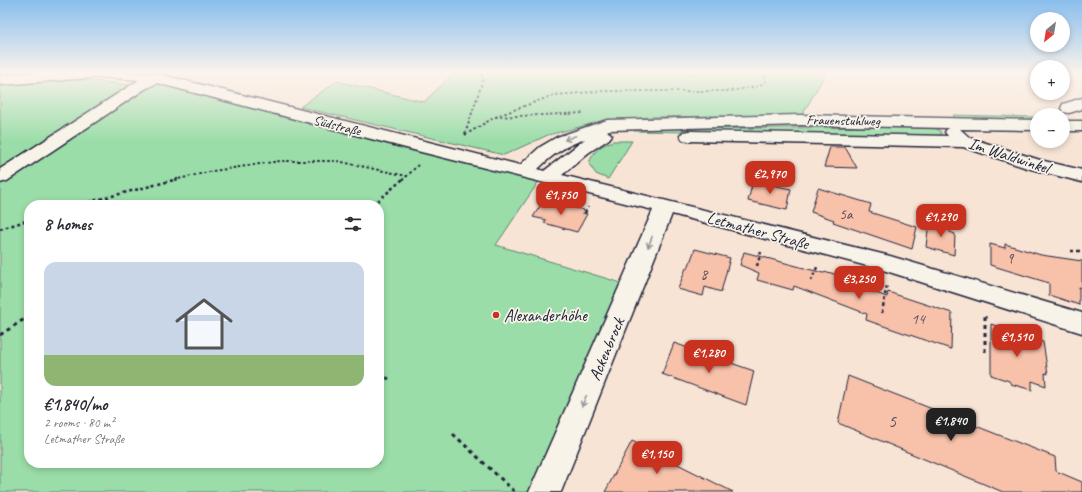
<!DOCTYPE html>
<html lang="en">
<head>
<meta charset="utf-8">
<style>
  body { margin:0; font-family:Caveat,sans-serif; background:#f2f2f3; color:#2b2b33; height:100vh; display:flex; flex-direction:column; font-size:15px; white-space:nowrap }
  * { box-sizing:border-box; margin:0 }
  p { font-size:13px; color:#7c7c81 }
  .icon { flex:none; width:22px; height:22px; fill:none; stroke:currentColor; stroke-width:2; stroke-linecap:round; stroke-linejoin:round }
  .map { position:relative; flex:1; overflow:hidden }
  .panel { position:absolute; left:24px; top:200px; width:360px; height:268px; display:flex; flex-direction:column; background:#fff; border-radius:16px; box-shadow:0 2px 6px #0003 }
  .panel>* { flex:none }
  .needle { width:26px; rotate:210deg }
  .fabs { position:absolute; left:1030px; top:12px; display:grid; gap:8px }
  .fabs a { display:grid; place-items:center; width:40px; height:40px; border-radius:50%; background:#fff; box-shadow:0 2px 6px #0003; font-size:20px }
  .price { position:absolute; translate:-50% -34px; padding:0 9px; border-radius:8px; background:#c8321e; color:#fff; font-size:13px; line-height:26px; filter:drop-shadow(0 1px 2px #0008) }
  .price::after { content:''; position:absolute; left:50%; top:24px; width:12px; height:9px; margin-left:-6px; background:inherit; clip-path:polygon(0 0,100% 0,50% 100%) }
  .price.on { background:#222; color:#fff }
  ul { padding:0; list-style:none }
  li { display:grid; align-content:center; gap:8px; height:212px; padding:0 20px }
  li+li { border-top:1px solid #e1e1e2 }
  li span { display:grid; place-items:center; height:124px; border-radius:12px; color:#555 }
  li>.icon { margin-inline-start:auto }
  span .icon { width:72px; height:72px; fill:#fffc; stroke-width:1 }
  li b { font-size:17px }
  h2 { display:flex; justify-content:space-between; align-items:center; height:48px; padding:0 20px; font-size:17px }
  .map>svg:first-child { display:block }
  .green { fill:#9adda8; stroke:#5e8072; fill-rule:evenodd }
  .building { fill:#f7c1aa; stroke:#22223b }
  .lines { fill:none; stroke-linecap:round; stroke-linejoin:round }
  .minor-casing { stroke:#22223b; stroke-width:3 }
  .path-far2 { stroke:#22223b; stroke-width:2; stroke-dasharray:2.5 2.5; stroke-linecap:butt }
  .path-far1 { stroke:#22223b; stroke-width:2.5; stroke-dasharray:3 3; stroke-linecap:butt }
  .path { stroke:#22223b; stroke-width:3; stroke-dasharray:4 4; stroke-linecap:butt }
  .minor { fill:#f7f3e8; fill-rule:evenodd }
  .oneway { stroke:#97959a }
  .poi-dot { fill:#c8321e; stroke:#f7f3e8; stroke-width:1.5 }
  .labels { text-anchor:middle; stroke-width:3.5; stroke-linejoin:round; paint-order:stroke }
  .far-street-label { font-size:14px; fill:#22223b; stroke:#f7f3e8 }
  .number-label { font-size:15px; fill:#574a57 }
  .street-label { font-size:17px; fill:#22223b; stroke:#f7f3e8 }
  .poi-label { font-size:17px; fill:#22223b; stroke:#f7f3e8; text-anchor:start }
  .near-number-label { font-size:18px; fill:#574a57 }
</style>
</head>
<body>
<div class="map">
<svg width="1082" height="492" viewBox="0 0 1082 492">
  <rect width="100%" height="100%" fill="#f7e4d5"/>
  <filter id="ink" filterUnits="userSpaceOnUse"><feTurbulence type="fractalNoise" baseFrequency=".025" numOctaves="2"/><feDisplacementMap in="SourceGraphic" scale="8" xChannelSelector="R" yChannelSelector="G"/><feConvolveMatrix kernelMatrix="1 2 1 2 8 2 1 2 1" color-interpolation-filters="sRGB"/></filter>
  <g filter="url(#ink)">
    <g class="green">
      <polygon points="454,73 826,73 802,115 650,117 599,122 548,135 504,155 300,107 337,81 424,102"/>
      <path d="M85 80 139 86 154 80 541 178 496 245 628 285 536 492H0V86L29 81ZM29 205H379V463H29Z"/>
      <polygon points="953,115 1037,117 1037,120 955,118"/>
      <polygon points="927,127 937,129 941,132 941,134 937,137 634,131 639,129"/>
      <path d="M613 141H632L608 179 596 174 589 164C592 151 602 145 613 141Z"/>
    </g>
    <g class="building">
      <polygon points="830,147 845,147 857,168 824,167"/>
      <polygon points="753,181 791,189 787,210 748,201"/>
      <polygon points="818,188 871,204 869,212 917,227 912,249 833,222 834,220 811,212"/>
      <polygon points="544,200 584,210 582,213 587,214 577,232 544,223 546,220 533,217"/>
      <polygon points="929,221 950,227 950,232 955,234 954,255 926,247"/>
      <polygon points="990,244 1005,248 1005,244 1041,255 1082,261 1082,288 1079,287 1079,305 1049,295 1049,283 990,265"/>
      <polygon points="695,249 730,258 721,292 705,287 703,296 678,289 686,268 688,268"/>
      <polygon points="744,252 823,273 828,272 837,275 840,280 887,297 888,292 952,313 951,349 866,320 867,314 794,286 793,290 757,280 759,273 740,265"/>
      <polygon points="991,324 1043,342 1048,374 1045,373 1046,386 1032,381 1032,390 1011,384 1009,381 991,375"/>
      <polygon points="674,343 754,371 746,405 662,374"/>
      <polygon points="848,376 1055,457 1056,471 1082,482 1082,492 1003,492 838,423"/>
      <polygon points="632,441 733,492 605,492"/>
    </g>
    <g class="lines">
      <g class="minor-casing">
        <g id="minor">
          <path d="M26 73H155L520 165 540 147 557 137 607 120 800 115 1037 120V130L960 129 970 138 1040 160 1082 170V182L1027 168 963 147 689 141 683 140 680 136 683 132 689 131 948 136 945 132 948 128 800 125 609 130 607 131 612 135 609 139 588 153 562 175 890 256 1082 313V333L886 271 672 214 561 492H529L653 210 421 152 157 83 145 89 7 181 0 183V169L139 80 100 77 0 85V75ZM585 139 544 171 538 169C553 154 565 146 585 139Z"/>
          <polygon points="1082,98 1082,109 1069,113 1063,112 1061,108 1063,104"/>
          <rect x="1063" y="121" width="19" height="10"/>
        </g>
      </g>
      <g class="path-far2">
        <polyline points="495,117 585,113"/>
        <polyline points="465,134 483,80 481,73"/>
        <polyline points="465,135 495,117 554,95 604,91 730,91 759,86 766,81 764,73"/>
        <polyline points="174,180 213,171 280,161 337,161 407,176 418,165"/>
        <polyline points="402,180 407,176"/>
      </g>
      <g class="path-far1">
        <polyline points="77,205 178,179"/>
        <polyline points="181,205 183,205"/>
        <polyline points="373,205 403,179"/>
        <polyline points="585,213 588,207"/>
        <polyline points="0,229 29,220"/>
        <polyline points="1071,251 1082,251"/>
        <polyline points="757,266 761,252"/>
        <polyline points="811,281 818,265"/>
        <polyline points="882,313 887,284"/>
        <polyline points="27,317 29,316"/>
      </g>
      <g class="path">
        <polyline points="985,316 985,352"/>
        <polyline points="0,335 29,316"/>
        <polyline points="379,374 389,379"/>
        <polyline points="453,434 515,492"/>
      </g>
      <use href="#minor" class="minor"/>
    </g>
    <defs><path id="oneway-shaft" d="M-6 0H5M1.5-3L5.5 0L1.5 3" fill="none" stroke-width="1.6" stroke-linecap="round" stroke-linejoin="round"/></defs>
    <g class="oneway">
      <use href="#oneway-shaft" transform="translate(570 138) rotate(159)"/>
      <use href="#oneway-shaft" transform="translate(650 242) rotate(112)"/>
      <use href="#oneway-shaft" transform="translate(584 401) rotate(113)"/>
    </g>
  </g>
  <linearGradient id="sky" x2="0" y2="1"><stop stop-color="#89beee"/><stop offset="0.51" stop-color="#fbf3ec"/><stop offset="1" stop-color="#fbf3ec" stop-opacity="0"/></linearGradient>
  <rect width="1082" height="142" fill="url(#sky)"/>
  <circle class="poi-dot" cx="496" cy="315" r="4"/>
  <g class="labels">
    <g class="far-street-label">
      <text transform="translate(843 120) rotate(1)" y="5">Frauenstuhlweg</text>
      <text transform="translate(337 125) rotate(14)" y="5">Südstraße</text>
    </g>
    <g class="number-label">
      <text x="846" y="219">5a</text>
      <text x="1010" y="263">9</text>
      <text x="704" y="279">8</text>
      <text x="918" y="324">14</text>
    </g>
    <g class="street-label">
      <text transform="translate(1009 155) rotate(18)" y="6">Im Waldwinkel</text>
      <text transform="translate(758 230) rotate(15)" y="6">Letmather Straße</text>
      <text transform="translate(606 349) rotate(-67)" y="6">Ackenbrock</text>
    </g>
    <g class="poi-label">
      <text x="504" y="321">Alexanderhöhe</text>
    </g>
    <g class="near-number-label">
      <text x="892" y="427">5</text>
    </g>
  </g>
</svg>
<div class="fabs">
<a><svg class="needle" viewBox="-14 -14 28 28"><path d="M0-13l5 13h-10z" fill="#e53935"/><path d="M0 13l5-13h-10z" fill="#7c7c81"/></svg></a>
<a>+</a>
<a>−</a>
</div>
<b class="price" style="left:770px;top:195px">€2,970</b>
<b class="price" style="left:561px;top:216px">€1,750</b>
<b class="price" style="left:941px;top:238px">€1,290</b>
<b class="price" style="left:859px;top:300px">€3,250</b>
<b class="price" style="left:1017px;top:358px">€1,510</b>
<b class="price" style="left:709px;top:374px">€1,280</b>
<b class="price on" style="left:951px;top:442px">€1,840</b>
<b class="price" style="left:657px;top:475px">€1,150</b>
<section class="panel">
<h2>8 homes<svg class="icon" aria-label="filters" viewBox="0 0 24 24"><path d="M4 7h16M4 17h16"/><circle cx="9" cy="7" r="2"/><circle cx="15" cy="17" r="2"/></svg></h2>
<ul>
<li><span style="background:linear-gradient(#c9d6e8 75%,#8fb573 0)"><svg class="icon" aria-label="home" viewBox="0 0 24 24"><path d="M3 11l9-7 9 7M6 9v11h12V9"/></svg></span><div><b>€1,840/mo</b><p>2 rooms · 80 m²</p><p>Letmather Straße</p></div></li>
</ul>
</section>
</div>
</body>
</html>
